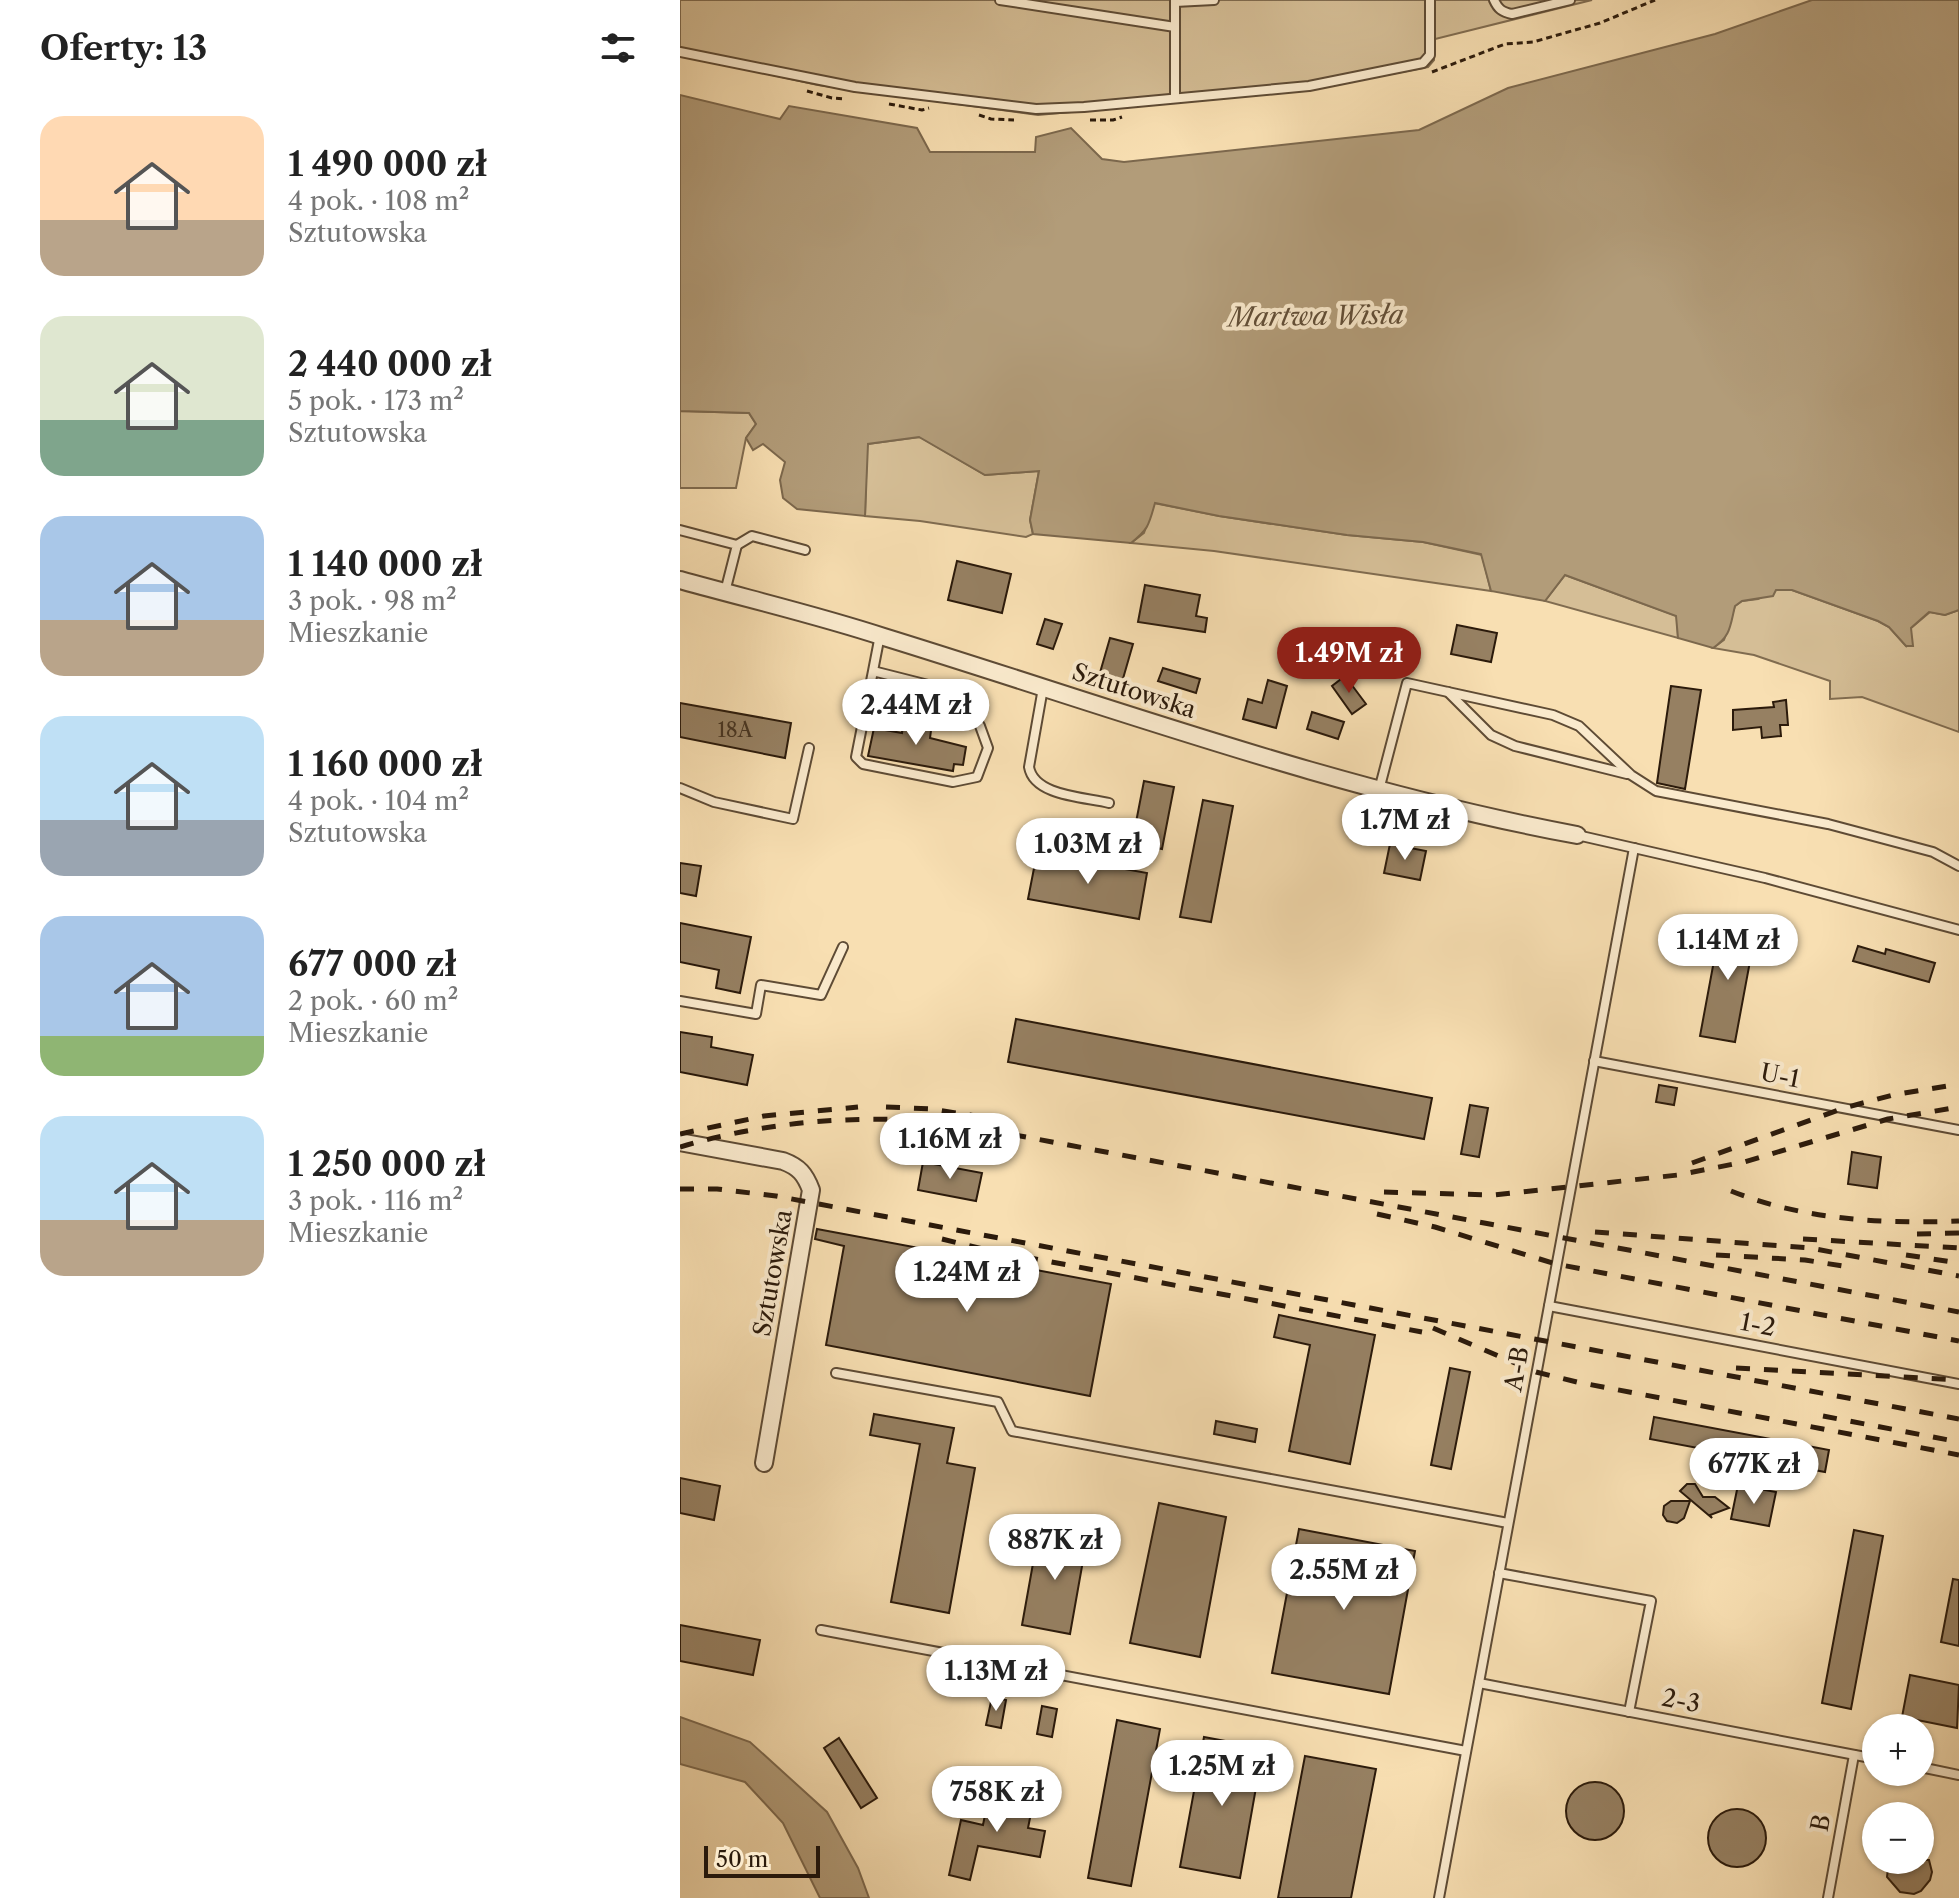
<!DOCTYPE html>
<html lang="pl">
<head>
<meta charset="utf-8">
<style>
  body { margin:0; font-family:"Libre Caslon Text",serif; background:#f6f6f6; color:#222; height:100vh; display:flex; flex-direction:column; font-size:30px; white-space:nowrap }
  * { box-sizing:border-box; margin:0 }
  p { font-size:26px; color:#767676 }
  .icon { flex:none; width:44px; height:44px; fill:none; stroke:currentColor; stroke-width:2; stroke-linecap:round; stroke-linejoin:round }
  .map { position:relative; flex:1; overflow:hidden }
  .drawer { display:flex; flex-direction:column; background:#fff; width:680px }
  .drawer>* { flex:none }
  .tools { position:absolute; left:1182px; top:1714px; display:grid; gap:16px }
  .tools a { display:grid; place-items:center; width:72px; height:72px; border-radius:50%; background:#fff; box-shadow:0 2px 6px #0004; font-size:40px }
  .scale { position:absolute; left:24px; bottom:20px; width:116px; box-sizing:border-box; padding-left:8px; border:4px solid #2b1a0b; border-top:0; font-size:22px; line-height:28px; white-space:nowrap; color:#2b1a0b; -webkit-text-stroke:6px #faeacd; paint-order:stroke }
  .price { position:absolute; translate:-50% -68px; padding:0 18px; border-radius:28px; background:#fff; color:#222; font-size:26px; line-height:52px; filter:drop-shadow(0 2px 4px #0008) }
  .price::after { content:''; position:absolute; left:50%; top:48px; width:24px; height:18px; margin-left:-12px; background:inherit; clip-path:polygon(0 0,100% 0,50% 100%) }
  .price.on { background:#8f2418; color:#fff }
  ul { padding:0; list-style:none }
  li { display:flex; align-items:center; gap:24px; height:200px; padding:0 40px }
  li span { display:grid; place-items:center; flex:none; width:224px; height:160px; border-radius:24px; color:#555 }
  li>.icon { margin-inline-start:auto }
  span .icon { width:96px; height:96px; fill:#fffc; stroke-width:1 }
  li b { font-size:34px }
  h2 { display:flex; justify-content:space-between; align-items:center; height:96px; padding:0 40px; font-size:34px }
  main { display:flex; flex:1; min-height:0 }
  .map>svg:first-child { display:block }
  .green { fill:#d5be96; stroke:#806c50; stroke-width:2 }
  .water { fill:#b29c79; stroke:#7c684d; stroke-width:2 }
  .building { fill:#968062; stroke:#2b1a0b; stroke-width:2 }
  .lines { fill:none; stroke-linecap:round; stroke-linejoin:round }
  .service-casing { stroke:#5e4b35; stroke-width:12 }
  .minor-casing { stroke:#5e4b35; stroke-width:20 }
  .path { stroke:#2b1a0b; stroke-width:3; stroke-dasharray:6 4; stroke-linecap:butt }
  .service { stroke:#faeacd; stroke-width:8 }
  .minor { stroke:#faeacd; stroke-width:16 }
  .rail { stroke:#2b1a0b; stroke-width:5; stroke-dasharray:14 14; stroke-linecap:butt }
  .labels { text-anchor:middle; stroke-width:8; stroke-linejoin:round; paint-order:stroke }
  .number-label { font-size:20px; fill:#463421 }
  .street-label { font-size:24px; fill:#2b1a0b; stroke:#faeacd }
  .water-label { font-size:26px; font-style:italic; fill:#614e37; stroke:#faeacd }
</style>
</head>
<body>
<main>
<section class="drawer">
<h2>Oferty: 13<svg class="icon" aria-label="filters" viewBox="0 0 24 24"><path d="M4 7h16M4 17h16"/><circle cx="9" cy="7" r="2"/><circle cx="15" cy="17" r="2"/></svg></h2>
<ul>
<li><span style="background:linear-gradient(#ffd9b3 65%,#b9a48a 0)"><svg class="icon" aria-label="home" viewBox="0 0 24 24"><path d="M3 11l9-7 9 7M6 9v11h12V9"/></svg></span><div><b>1 490 000 zł</b><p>4 pok. · 108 m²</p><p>Sztutowska</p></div></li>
<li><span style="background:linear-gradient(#dfe7d0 65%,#7fa58c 0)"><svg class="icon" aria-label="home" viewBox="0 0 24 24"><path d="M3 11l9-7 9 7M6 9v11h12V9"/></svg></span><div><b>2 440 000 zł</b><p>5 pok. · 173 m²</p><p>Sztutowska</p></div></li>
<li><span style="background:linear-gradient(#a9c7e8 65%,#b9a48a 0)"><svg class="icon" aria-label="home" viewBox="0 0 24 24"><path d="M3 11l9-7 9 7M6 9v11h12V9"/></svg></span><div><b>1 140 000 zł</b><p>3 pok. · 98 m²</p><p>Mieszkanie</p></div></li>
<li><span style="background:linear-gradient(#bfe0f5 65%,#9aa5b1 0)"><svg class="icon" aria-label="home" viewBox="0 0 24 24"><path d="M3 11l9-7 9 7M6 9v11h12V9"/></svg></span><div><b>1 160 000 zł</b><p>4 pok. · 104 m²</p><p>Sztutowska</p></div></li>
<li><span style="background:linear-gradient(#a9c7e8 75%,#8fb573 0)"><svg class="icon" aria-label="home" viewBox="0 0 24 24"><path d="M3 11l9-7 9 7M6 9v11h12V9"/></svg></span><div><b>677 000 zł</b><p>2 pok. · 60 m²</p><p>Mieszkanie</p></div></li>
<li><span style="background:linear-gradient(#bfe0f5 65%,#b9a48a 0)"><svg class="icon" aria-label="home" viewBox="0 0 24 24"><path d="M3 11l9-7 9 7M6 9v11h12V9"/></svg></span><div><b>1 250 000 zł</b><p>3 pok. · 116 m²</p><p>Mieszkanie</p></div></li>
</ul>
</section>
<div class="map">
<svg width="1279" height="1898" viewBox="0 0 1279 1898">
  <rect width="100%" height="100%" fill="#f8dfb2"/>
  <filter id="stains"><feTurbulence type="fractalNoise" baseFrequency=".0025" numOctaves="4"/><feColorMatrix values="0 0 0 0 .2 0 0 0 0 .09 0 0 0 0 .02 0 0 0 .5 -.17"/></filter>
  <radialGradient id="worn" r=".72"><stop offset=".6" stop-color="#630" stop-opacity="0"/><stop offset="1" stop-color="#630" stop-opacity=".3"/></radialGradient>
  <g class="green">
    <polygon points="0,0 912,0 755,39 754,60 748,67 621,91 358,115 138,85 0,55"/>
    <polygon points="0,411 69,413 76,424 66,438 56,488 0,488"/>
    <polygon points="240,437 305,475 359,471 350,520 353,534 346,537 240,521 185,516 187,444"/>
    <polygon points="474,503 539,516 667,535 743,542 802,555 811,591 534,551 451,543 464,533"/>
    <polygon points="885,575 997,616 998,638 865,601"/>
    <polygon points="1096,590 1112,590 1198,621 1209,627 1226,646 1231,628 1250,612 1265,615 1279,610 1279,732 1182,697 1150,699 1150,681 1074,655 1033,648 1044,640 1055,606 1062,601 1078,599"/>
  </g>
  <g class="water">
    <path d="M1132 0H1279V610L1265 615 1249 612 1231 628 1233 646H1226L1209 627 1198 621 1112 590H1096L1093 596 1062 601 1055 606C1050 626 1051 636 1033 648L998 638 996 616 885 575 865 601 811 591 801 554 743 542 667 535 539 516 475 503C469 524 469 529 451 543L353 534 350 520 359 471 305 475 239 437 188 444 185 516 117 509 103 498 100 480 105 462 83 444 73 450 66 438 76 424 69 413 0 411V95L100 119 109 106 237 128 250 152H355L356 137 391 128 422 159 444 162 739 130 828 88 1035 34Z"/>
    <polygon points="0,1717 70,1742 147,1812 178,1868 189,1898 140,1898 103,1823 65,1782 0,1764"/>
  </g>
  <g class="building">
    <polygon points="277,561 331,574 322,613 268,600"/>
    <polygon points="465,585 520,595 516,616 527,618 525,632 458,622"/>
    <polygon points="365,619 382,624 373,649 357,644"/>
    <polygon points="777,625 817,633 811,662 771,654"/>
    <polygon points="430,638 453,644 440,689 417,683"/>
    <polygon points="483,668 520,679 516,693 478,681"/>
    <polygon points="665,676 686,704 672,714 652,686"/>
    <polygon points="588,680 607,686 596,728 563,719 568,699 582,703"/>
    <polygon points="991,686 1021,690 1005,789 977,783"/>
    <polygon points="1106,700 1108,725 1100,725 1101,736 1082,738 1081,727 1053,730 1053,710 1094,707 1093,702"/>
    <polygon points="0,703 111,723 105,758 0,737"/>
    <polygon points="632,712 664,722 658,739 627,729"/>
    <polygon points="224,718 252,723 250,738 286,747 283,765 274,764 273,771 188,756 194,728 222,733"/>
    <polygon points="464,781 494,787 482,849 452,843"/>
    <polygon points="523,800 553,806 531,922 500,917"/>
    <polygon points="710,844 746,851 740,880 704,873"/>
    <polygon points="357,853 467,873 459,919 348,899"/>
    <polygon points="0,863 21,866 16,896 0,893"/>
    <polygon points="0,923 71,937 60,993 36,988 39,970 0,962"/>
    <polygon points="1041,923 1076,929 1055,1042 1020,1036"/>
    <polygon points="1178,946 1205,954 1206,949 1255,963 1249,982 1173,961"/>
    <polygon points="336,1019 752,1098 744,1139 328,1062"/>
    <polygon points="0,1032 32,1037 31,1047 73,1055 67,1085 0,1072"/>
    <polygon points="979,1085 997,1088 994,1105 976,1102"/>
    <polygon points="790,1105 808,1108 799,1157 781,1154"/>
    <polygon points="1172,1152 1201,1157 1197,1188 1168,1184"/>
    <polygon points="243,1162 302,1173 296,1201 238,1190"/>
    <polygon points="137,1229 431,1284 410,1396 146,1345 164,1246 135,1239"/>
    <polygon points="599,1315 695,1335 670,1464 609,1451 630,1345 594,1337"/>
    <polygon points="770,1368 790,1372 771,1469 751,1465"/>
    <polygon points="194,1414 274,1428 267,1463 295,1468 269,1613 211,1602 240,1444 190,1435"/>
    <polygon points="974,1417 1149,1450 1145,1472 970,1439"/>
    <polygon points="536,1421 577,1429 575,1442 534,1434"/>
    <polygon points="0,1478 40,1486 34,1520 0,1513"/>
    <polygon points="1007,1484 1015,1484 1023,1497 1035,1497 1049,1508 1030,1515 1032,1518 1000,1491"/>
    <polygon points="1058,1485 1096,1492 1089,1526 1051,1519"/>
    <polygon points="991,1501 1010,1501 1004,1518 997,1523 987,1521 983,1515 984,1506"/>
    <polygon points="479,1503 546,1517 520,1657 450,1643"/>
    <polygon points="619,1529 735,1551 709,1694 592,1673"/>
    <polygon points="359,1530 407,1538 390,1634 342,1625"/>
    <polygon points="1174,1530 1203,1536 1171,1709 1142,1703"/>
    <polygon points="1273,1579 1279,1580 1279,1646 1261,1642"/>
    <polygon points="0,1625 80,1640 73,1675 0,1661"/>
    <polygon points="1230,1675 1279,1685 1277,1728 1222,1717"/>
    <polygon points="312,1697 326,1700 321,1728 306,1725"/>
    <polygon points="362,1706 377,1709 372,1737 357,1734"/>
    <polygon points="437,1720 480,1729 451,1886 408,1878"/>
    <polygon points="524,1737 583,1748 560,1878 500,1867"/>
    <polygon points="159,1738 197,1798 181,1808 144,1748"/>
    <polygon points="625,1756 696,1769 671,1898 598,1898"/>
    <circle cx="915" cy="1811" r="29"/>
    <polygon points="309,1795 353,1803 348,1828 365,1831 360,1857 298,1846 290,1880 269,1875 281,1820 303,1825"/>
    <circle cx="1057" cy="1838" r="29"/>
    <polygon points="1209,1860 1249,1860 1252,1872 1250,1880 1241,1891 1234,1894 1220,1892 1207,1877"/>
  </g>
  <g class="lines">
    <g class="service-casing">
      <g id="service">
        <polyline points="320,0 495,27"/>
        <path d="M814 0C818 9 822 12 832 14L890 0"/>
        <polyline points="495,2 534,0"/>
        <polyline points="0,52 175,87 356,109 404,107 629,86 743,63 750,55 750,0"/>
        <polyline points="495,98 495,0"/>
        <polyline points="0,530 57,545 45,592"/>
        <polyline points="57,545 72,536 125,550"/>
        <polyline points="193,671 260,688 286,702 300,726 308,748 297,777 273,782 183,764 176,757 193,671 200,635"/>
        <path d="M363 688 349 767C354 796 404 797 429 803"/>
        <polyline points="768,692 811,735 835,746 947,774"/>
        <polyline points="0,788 34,802 113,819 129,748"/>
        <polyline points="699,790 727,683 873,715 899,726 951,775 976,791 1148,824 1253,852 1279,866"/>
        <polyline points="897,835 1085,878 1279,930"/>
        <polyline points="0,1001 76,1014 81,985 141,995 163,947"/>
        <polyline points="914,1061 1279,1130"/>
        <polyline points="869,1306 1279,1384"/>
        <polyline points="156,1373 318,1402 332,1431 828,1523"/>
        <polyline points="819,1573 971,1601 949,1712"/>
        <polyline points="141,1630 786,1751"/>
        <polyline points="799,1683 1196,1759"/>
        <polyline points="1240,1767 1279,1775"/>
        <polyline points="759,1898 954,848"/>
        <polyline points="1148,1898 1174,1755"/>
      </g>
    </g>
    <g class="minor-casing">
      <g id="minor">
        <path d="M0 580C68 599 137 615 204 637 434 708 660 791 897 835"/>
        <path d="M0 1142 103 1161C119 1167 125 1174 131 1190L84 1463"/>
      </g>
    </g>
    <g class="path">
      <polyline points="752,72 825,44 853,42 920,23 975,0"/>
      <polyline points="127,91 152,98 166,99"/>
      <polyline points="209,104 242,110 249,108"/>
      <polyline points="299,115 311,119 334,120"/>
      <polyline points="410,120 433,120 442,117"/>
    </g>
    <use href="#service" class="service"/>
    <use href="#minor" class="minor"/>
    <g class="rail">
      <polyline points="206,1107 251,1109 321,1120"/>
      <polyline points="0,1134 84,1116 178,1107"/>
      <path d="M0 1147C87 1121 180 1114 271 1123L1279 1312"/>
      <polyline points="1012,1163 1164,1108 1213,1095 1279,1084"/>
      <polyline points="0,1189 37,1189 96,1196 1279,1419"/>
      <path d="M1051 1191C1124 1220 1201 1224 1279 1221"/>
      <polyline points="704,1192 813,1195 998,1175 1064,1162 1208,1119 1279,1107"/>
      <polyline points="697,1214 755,1227 876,1264 1279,1341"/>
      <polyline points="915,1232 1130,1248 1279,1276"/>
      <polyline points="1237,1234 1279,1233"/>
      <polyline points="262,1239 303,1249 742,1332"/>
      <polyline points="1123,1239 1279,1248"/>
      <polyline points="1036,1255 1125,1260 1175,1268"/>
      <polyline points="1226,1255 1279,1263"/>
      <polyline points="753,1328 856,1372 897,1382 1279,1455"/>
      <polyline points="1056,1368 1279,1380"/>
      <polyline points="1143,1416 1279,1442"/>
    </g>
  </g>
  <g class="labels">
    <g class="number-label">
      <text x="55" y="737">18A</text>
    </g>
    <g class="street-label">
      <text transform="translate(454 691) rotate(18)" y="8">Sztutowska</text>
      <text transform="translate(1100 1076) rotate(11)" y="8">U-1</text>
      <text transform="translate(93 1273) rotate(-80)" y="8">Sztutowska</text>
      <text transform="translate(1078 1325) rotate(11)" y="8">1-2</text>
      <text transform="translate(837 1369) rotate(-80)" y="8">A-B</text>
      <text transform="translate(1001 1701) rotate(11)" y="8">2-3</text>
      <text transform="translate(1141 1823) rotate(-79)" y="8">B</text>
    </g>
    <g class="water-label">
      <text transform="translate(636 316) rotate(-1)" y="9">Martwa Wisła</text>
    </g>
  </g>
  <rect width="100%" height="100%" filter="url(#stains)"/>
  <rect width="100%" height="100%" fill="url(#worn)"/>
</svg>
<div class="tools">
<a>+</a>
<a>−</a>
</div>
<div class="scale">50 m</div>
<b class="price on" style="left:669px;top:695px">1.49M zł</b>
<b class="price" style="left:236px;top:747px">2.44M zł</b>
<b class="price" style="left:725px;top:862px">1.7M zł</b>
<b class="price" style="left:408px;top:886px">1.03M zł</b>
<b class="price" style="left:1048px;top:982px">1.14M zł</b>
<b class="price" style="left:270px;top:1181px">1.16M zł</b>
<b class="price" style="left:287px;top:1314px">1.24M zł</b>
<b class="price" style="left:1074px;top:1506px">677K zł</b>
<b class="price" style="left:375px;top:1582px">887K zł</b>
<b class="price" style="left:664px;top:1612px">2.55M zł</b>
<b class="price" style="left:316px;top:1713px">1.13M zł</b>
<b class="price" style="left:542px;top:1808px">1.25M zł</b>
<b class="price" style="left:317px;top:1834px">758K zł</b>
</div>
</main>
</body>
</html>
